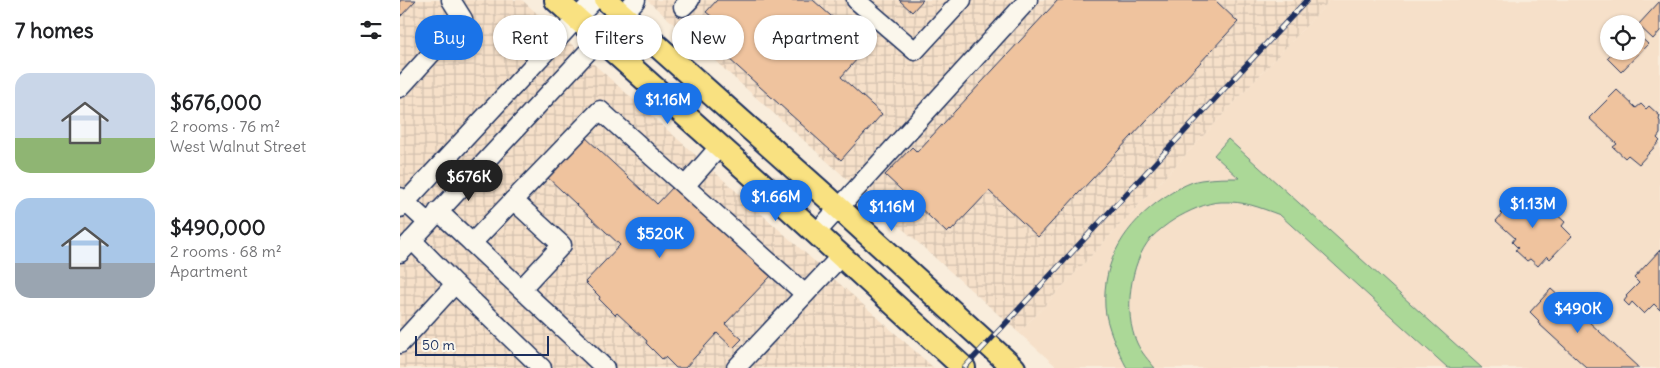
<!DOCTYPE html>
<html lang="en">
<head>
<meta charset="utf-8">
<style>
  body { margin:0; font-family:Delius,sans-serif; background:#f2f2f2; color:#202124; height:100vh; display:flex; flex-direction:column; font-size:19px; white-space:nowrap }
  * { box-sizing:border-box; margin:0 }
  p { font-size:16px; color:#757577 }
  .icon { flex:none; width:28px; height:28px; fill:none; stroke:currentColor; stroke-width:2; stroke-linecap:round; stroke-linejoin:round }
  .map { position:relative; flex:1; overflow:hidden }
  .panel { display:flex; flex-direction:column; background:#fff; width:400px }
  .panel>* { flex:none }
  .guide { position:absolute; left:15px; top:15px; width:475px; height:45px; display:flex; gap:10px }
  .buttons { position:absolute; left:1200px; top:15px; display:grid; gap:10px }
  .buttons a { display:grid; place-items:center; width:45px; height:45px; border-radius:50%; background:#fff; box-shadow:0 1px 4px #0004; font-size:25px }
  .scale { position:absolute; left:15px; bottom:12px; width:134px; box-sizing:border-box; padding-left:5px; border:2px solid #1b2f5e; border-top:0; font-size:14px; line-height:18px; white-space:nowrap; color:#1b2f5e; -webkit-text-stroke:4px #fbf7ec; paint-order:stroke }
  .price { position:absolute; translate:-50% -42px; padding:0 11px; border-radius:18px; background:#1a73e8; color:#fff; font-size:16px; line-height:32px; filter:drop-shadow(0 1px 2px #0008) }
  .price::after { content:''; position:absolute; left:50%; top:30px; width:15px; height:11px; margin-left:-8px; background:inherit; clip-path:polygon(0 0,100% 0,50% 100%) }
  .price.active { background:#222; color:#fff }
  ul { padding:0; list-style:none }
  li { display:flex; align-items:center; gap:15px; height:125px; padding:0 15px }
  li span { display:grid; place-items:center; flex:none; width:140px; height:100px; border-radius:15px; color:#555 }
  li>.icon { margin-inline-start:auto }
  span .icon { width:60px; height:60px; fill:#fffc; stroke-width:1 }
  li b { font-size:21px }
  h2 { display:flex; justify-content:space-between; align-items:center; height:60px; padding:0 15px; font-size:21px }
  .tag { padding:0 18px; border-radius:22px; background:#fff; box-shadow:0 1px 4px #0004; font-size:18px; line-height:45px }
  .tag.active { background:#1a73e8; color:#fff }
  main { display:flex; flex:1; min-height:0 }
  .map>svg:first-child { display:block }
  .built { fill:#f6e0c9; fill-rule:evenodd }
  .industrial { fill:url(#industrial-grid) }
  .green { fill:#abd897; stroke:#63847a }
  .building { fill:#efc39e; stroke:#1b2f5e }
  .lines { fill:none; stroke-linecap:round; stroke-linejoin:round }
  .minor-casing { stroke:#1b2f5e; stroke-width:21 }
  .major-casing { stroke:#1b2f5e; stroke-width:26 }
  .minor { stroke:#fbf7ec; stroke-width:18 }
  .major { stroke:#f9e181; stroke-width:22 }
  .rail-casing { stroke:#1b2f5e; stroke-width:5.5 }
  .rail { stroke:#fbf7ec; stroke-width:4; stroke-dasharray:11; stroke-linecap:butt }
</style>
</head>
<body>
<main>
<section class="panel">
<h2>7 homes<svg class="icon" aria-label="filters" viewBox="0 0 24 24"><path d="M4 7h16M4 17h16"/><circle cx="9" cy="7" r="2"/><circle cx="15" cy="17" r="2"/></svg></h2>
<ul>
<li><span style="background:linear-gradient(#c9d6e8 65%,#8fb573 0)"><svg class="icon" aria-label="home" viewBox="0 0 24 24"><path d="M3 11l9-7 9 7M6 9v11h12V9"/></svg></span><div><b>$676,000</b><p>2 rooms · 76 m²</p><p>West Walnut Street</p></div></li>
<li><span style="background:linear-gradient(#a9c7e8 65%,#9aa5b1 0)"><svg class="icon" aria-label="home" viewBox="0 0 24 24"><path d="M3 11l9-7 9 7M6 9v11h12V9"/></svg></span><div><b>$490,000</b><p>2 rooms · 68 m²</p><p>Apartment</p></div></li>
</ul>
</section>
<div class="map">
<svg width="1260" height="368" viewBox="0 0 1260 368">
  <defs>
    <pattern id="industrial-grid" width="8" height="8" patternUnits="userSpaceOnUse" patternTransform="scale(1.25)"><rect width="8" height="8" fill="#f6e0c9"/><path d="M0 4h8M4 0v8" fill="none" stroke="#d2c0af"/></pattern>
  </defs>
  <rect width="100%" height="100%" fill="#f9eddc"/>
  <filter id="ink" filterUnits="userSpaceOnUse"><feTurbulence type="fractalNoise" baseFrequency=".02" numOctaves="2"/><feDisplacementMap in="SourceGraphic" scale="10" xChannelSelector="R" yChannelSelector="G"/><feConvolveMatrix kernelMatrix="1 2 1 2 8 2 1 2 1" color-interpolation-filters="sRGB"/></filter>
  <g filter="url(#ink)">
    <path class="built" d="M930 0H1260V368H658L619 333ZM1209 24H1236V51H1209Z"/>
    <g class="industrial">
      <polygon points="0,0 122,0 534,368 0,368"/>
      <polygon points="247,0 930,0 619,333"/>
    </g>
    <path class="green" d="M828 139 1082 368H1048L880 215C858 207 845 201 821 202 807 202 787 212 775 219 767 224 758 231 751 238 730 262 723 314 737 343 741 352 749 361 755 368H727C718 351 706 325 705 307 702 260 726 224 763 198 774 191 788 182 801 180 814 178 827 178 839 178L814 155Z"/>
    <g class="building">
      <polygon points="0,0 16,0 0,17"/>
      <polygon points="317,0 413,0 467,48 441,77 482,114 441,160 308,40 321,24 306,12"/>
      <polygon points="499,0 523,0 512,12"/>
      <polygon points="658,0 815,0 838,22 638,237 589,191 551,231 550,230 547,233 485,175 512,147 517,152"/>
      <polygon points="1260,1 1260,31 1253,39 1238,25"/>
      <polygon points="1236,33 1248,44 1221,72 1207,58 1214,51 1236,51"/>
      <polygon points="1217,90 1236,108 1241,104 1246,109 1249,106 1260,116 1259,120 1260,121 1260,134 1257,138 1260,141 1239,164 1228,155 1225,158 1213,147 1217,144 1189,118"/>
      <polygon points="184,136 257,204 274,186 371,276 325,324 342,339 333,348 317,333 285,368 276,368 265,357 262,359 246,343 247,341 217,313 215,315 199,299 200,297 185,282 220,245 147,177"/>
      <polygon points="1122,189 1150,215 1154,212 1165,222 1162,226 1172,236 1150,259 1147,256 1138,266 1130,259 1127,261 1115,250 1118,248 1112,242 1115,238 1096,221 1102,214 1101,213"/>
      <polygon points="1260,250 1260,310 1254,304 1244,314 1232,302 1229,306 1224,301 1227,297 1226,296 1239,283 1234,278"/>
      <polygon points="1151,289 1161,298 1162,297 1239,368 1187,368 1138,323 1139,321 1130,312"/>
    </g>
    <g class="lines">
      <g class="minor-casing">
        <g id="minor">
          <polyline points="456,0 515,51 562,0"/>
          <polyline points="283,7 290,0"/>
          <polyline points="0,88 63,19 51,0"/>
          <polyline points="285,186 320,146"/>
          <polyline points="0,197 28,223"/>
          <polyline points="113,200 162,245 121,289"/>
          <polyline points="0,208 194,0"/>
          <polyline points="38,211 205,368"/>
          <polyline points="416,233 628,0"/>
          <polyline points="72,243 200,110 405,294"/>
          <polyline points="0,253 236,0"/>
          <polyline points="55,284 142,368"/>
          <polyline points="0,344 55,284 12,240"/>
          <polyline points="336,368 441,256"/>
        </g>
      </g>
      <g class="major-casing">
        <g id="major">
          <polyline points="156,0 361,183 564,368"/>
          <polyline points="206,0 439,208 614,368"/>
        </g>
      </g>
      <use href="#minor" class="minor"/>
      <use href="#major" class="major"/>
      <g class="rail-casing">
        <polyline id="rail" points="564,368 907,0"/>
      </g>
      <use href="#rail" class="rail"/>
    </g>
  </g>
</svg>
<div class="buttons">
<a><svg class="icon" aria-label="locate" viewBox="0 0 24 24"><circle cx="12" cy="12" r="6"/><path d="M12 2v4M12 18v4M2 12h4M18 12h4"/></svg></a>
</div>
<div class="scale">50 m</div>
<b class="price" style="left:268px;top:125px">$1.16M</b>
<b class="price active" style="left:69px;top:202px">$676K</b>
<b class="price" style="left:376px;top:222px">$1.66M</b>
<b class="price" style="left:1133px;top:229px">$1.13M</b>
<b class="price" style="left:492px;top:232px">$1.16M</b>
<b class="price" style="left:260px;top:259px">$520K</b>
<b class="price" style="left:1178px;top:334px">$490K</b>
<div class="guide">
<a class="tag active">Buy</a>
<a class="tag">Rent</a>
<a class="tag">Filters</a>
<a class="tag">New</a>
<a class="tag">Apartment</a>
</div>
</div>
</main>
</body>
</html>
